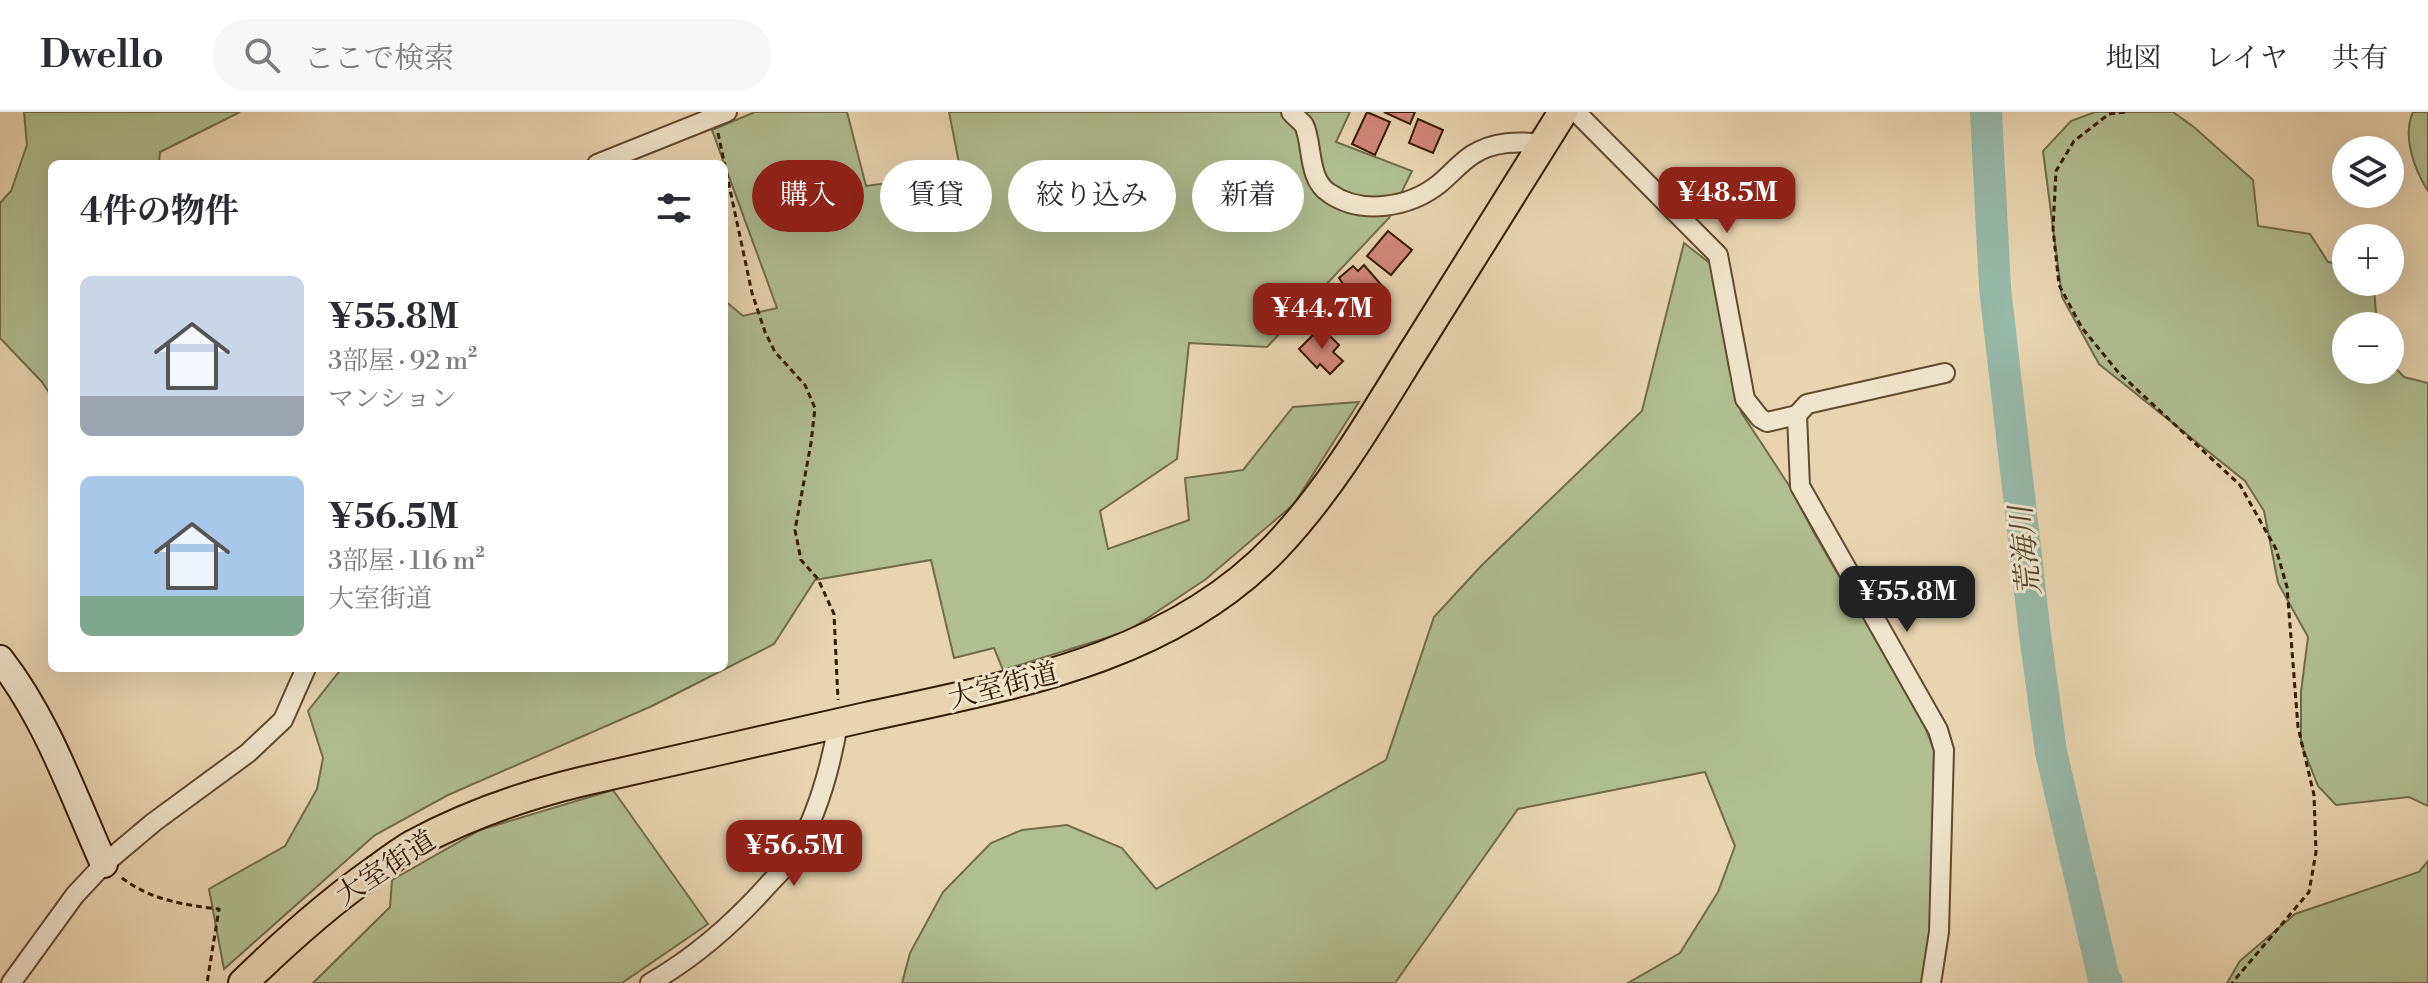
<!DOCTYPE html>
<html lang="ja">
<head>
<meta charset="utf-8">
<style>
  body { margin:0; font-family:"Libre Bodoni","Noto Serif JP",serif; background:#f7f7f7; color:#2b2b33; height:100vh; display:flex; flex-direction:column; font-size:30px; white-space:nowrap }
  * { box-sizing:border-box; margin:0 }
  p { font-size:26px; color:#7c7c81 }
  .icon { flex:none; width:44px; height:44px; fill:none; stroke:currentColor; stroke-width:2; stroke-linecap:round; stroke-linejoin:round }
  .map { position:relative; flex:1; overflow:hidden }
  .sheet { position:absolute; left:48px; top:48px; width:680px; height:512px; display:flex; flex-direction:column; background:#fff; border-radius:12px; box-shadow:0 8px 32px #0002 }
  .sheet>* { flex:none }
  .banner { position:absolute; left:752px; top:48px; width:760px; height:72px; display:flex; gap:16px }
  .buttons { position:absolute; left:2332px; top:24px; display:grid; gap:16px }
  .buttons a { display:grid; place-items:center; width:72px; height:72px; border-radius:50%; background:#fff; box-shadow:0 8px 32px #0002; font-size:40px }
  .price { position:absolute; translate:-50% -68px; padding:0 18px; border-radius:16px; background:#8f2418; color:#fff; font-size:26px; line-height:52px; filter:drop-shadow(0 2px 4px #0008) }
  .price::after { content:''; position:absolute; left:50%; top:48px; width:24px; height:18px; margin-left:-12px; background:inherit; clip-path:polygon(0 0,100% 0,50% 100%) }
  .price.current { background:#222; color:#fff }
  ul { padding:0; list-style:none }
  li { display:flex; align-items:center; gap:24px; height:200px; padding:0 32px }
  li span { display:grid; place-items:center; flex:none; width:224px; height:160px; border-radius:12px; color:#555 }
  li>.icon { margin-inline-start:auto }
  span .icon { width:96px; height:96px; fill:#fffc; stroke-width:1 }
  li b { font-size:34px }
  h2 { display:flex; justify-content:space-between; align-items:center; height:96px; padding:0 32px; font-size:34px }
  .chip { padding:0 28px; border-radius:36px; background:#fff; box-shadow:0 8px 32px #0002; font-size:28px; line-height:72px }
  .chip.current { background:#8f2418; color:#fff }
  header { display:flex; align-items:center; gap:48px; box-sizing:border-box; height:112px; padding:0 40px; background:#fff; border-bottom:2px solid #e1e1e2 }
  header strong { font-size:38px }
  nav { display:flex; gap:44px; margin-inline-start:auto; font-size:28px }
  .search { width:560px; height:72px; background:#f7f7f7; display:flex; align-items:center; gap:20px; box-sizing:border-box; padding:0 28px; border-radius:44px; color:#7c7c81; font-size:30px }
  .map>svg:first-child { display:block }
  .green { fill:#b0be90; stroke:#726c48; stroke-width:2 }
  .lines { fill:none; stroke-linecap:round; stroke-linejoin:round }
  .river { stroke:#97b9a9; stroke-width:32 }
  .building { fill:#d28878; stroke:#351b00; stroke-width:2 }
  .street-casing { stroke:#624a2c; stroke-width:22 }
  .secondary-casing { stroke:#351b00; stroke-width:30 }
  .primary-casing { stroke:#351b00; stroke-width:32 }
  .path { stroke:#351b00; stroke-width:3; stroke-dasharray:6 4; stroke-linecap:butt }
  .street { stroke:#f0e4cc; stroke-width:18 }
  .secondary { stroke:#f0e4cc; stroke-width:26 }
  .primary { stroke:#e8d5b0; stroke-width:28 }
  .labels { text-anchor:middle; stroke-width:6; stroke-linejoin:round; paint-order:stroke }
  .street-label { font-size:28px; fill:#351b00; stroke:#f0e4cc }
  .water-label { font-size:30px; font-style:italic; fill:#524a33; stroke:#f0e4cc }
</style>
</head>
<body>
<header>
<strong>Dwello</strong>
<div class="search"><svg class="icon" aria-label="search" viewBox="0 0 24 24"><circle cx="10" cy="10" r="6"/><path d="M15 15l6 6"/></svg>ここで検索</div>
<nav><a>地図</a><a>レイヤ</a><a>共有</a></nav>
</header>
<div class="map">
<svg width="2428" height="871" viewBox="0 0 2428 871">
  <rect width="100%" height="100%" fill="#e8d5b0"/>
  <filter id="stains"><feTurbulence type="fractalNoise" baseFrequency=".0025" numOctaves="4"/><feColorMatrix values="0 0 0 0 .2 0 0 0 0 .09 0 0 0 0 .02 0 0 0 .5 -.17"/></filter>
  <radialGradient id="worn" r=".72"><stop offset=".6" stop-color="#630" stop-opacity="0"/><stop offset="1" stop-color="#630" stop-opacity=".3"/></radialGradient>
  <g class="green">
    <polygon points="24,0 240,0 160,40 159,52 52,52 52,285 42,270 0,226 0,91 11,79 27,33"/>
    <polygon points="755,0 847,0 866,74 961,61 949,0 1350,0 1336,30 1412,59 1389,106 1267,235 1189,231 1177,347 1100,399 1108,437 1189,408 1185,366 1243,358 1293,295 1359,290 1294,392 1206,467 1128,519 1003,558 994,536 954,546 931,448 815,468 774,532 652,594 448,683 375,723 224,857 209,777 285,734 317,677 323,646 308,599 342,556 724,556 724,188 743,204 777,196 712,18"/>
    <polygon points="2095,0 2173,0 2195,16 2253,68 2258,114 2310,122 2328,150 2346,153 2346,170 2367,170 2374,176 2377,214 2346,214 2346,258 2390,258 2390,250 2404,265 2428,271 2428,694 2409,685 2336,693 2318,674 2301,631 2301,580 2308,525 2278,471 2264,399 2245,369 2099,252 2062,185 2043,39 2071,9"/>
    <path d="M2413 0H2428V79C2414 57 2402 24 2413 0Z"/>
    <polygon points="1684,131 1711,152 1741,300 1790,375 1813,419 1922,607 1934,638 1931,810 1922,871 1628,871 1680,841 1718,780 1735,734 1705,660 1518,697 1395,871 902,871 910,841 943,780 991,731 1022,718 1067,713 1122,736 1156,777 1386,648 1434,505 1482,453 1642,299"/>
    <polygon points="613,678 708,812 622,871 313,871 390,795 392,768 480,718"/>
    <polygon points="2428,749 2428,871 2227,871 2240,849 2295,802 2419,760"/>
  </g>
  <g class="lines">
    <polyline class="river" points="1986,0 1995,176 2035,523 2051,640 2104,867 2107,871"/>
  </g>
  <g class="building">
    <polygon points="1367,0 1390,10 1375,43 1352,32"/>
    <polygon points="1384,0 1415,0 1410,12"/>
    <polygon points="1418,7 1443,18 1433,41 1409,31"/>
    <polygon points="1388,119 1412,138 1391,163 1367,144"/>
    <polygon points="1364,153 1383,175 1349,205 1329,184 1343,172 1339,166 1353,154 1358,159"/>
    <polygon points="1321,215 1339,233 1333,240 1343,249 1330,262 1320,252 1317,256 1299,237"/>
  </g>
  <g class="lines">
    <g class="street-casing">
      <g id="street">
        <path d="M1291 0C1294 4 1301 9 1304 13 1313 31 1307 67 1329 81 1362 104 1410 95 1439 72 1450 63 1460 51 1472 43 1494 29 1519 29 1543 32"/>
        <polyline points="1576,0 1718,143 1745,287 1760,306 1767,310 1797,303"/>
        <polyline points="597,52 727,0"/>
        <polyline points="11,871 75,783 104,752 154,710 248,641 283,608 306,556"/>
        <path d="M650 871C694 846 734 811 768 773 776 764 786 755 793 745 817 704 830 659 838 612"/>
        <polyline points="1931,871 1939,820 1944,638 1938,618 1800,374 1797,303 1807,292 1945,261"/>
      </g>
    </g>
    <g class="secondary-casing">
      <path id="secondary" d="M0 547C47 607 73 683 104 752"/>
    </g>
    <g class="primary-casing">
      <path id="primary" d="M243 871C284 831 326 793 373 760 387 750 400 740 414 732 466 704 523 684 580 670 675 648 771 627 866 605 1011 573 1168 548 1276 435 1329 379 1368 313 1408 248 1460 165 1511 83 1563 0"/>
    </g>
    <g class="path">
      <polyline points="2125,0 2109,2 2074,29 2056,59 2053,117 2059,173 2082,216 2118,260 2240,373 2276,437 2287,475 2298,615 2314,683 2316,740 2309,780 2232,871"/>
      <polyline points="718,21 752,181 765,220 775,240 805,273 815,296 811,331 795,418 801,448 818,467 834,502 838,588"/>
      <path d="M122 766C151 788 184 793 219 797L207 871"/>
    </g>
    <use href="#street" class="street"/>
    <use href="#secondary" class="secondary"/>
    <use href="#primary" class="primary"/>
  </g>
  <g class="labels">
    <g class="street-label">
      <text transform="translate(1003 573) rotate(-14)" y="10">大室街道</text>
      <text transform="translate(385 755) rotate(-33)" y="10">大室街道</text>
    </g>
    <g class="water-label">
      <text transform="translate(2025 439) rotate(-96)" y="10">荒海川</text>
    </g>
  </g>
  <rect width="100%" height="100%" filter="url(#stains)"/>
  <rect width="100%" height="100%" fill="url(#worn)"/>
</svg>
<div class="buttons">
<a><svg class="icon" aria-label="layers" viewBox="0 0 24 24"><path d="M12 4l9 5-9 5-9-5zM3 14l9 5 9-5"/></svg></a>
<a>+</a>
<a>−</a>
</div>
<b class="price" style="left:1727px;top:123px">¥48.5M</b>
<b class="price" style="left:1322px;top:239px">¥44.7M</b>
<b class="price current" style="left:1907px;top:522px">¥55.8M</b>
<b class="price" style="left:794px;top:776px">¥56.5M</b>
<div class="banner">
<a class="chip current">購入</a>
<a class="chip">賃貸</a>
<a class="chip">絞り込み</a>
<a class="chip">新着</a>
</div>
<section class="sheet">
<h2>4件の物件<svg class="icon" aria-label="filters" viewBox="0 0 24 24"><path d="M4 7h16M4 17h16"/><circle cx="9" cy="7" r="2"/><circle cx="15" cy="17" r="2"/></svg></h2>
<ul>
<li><span style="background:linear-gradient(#c9d6e8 75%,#9aa5b1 0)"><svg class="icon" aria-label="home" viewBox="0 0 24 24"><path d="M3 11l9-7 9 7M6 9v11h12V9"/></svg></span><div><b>¥55.8M</b><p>3部屋 · 92 m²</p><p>マンション</p></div></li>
<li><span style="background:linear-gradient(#a9c7e8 75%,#7fa58c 0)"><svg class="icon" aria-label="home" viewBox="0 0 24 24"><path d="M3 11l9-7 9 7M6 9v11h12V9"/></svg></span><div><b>¥56.5M</b><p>3部屋 · 116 m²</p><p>大室街道</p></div></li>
</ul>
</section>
</div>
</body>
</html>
